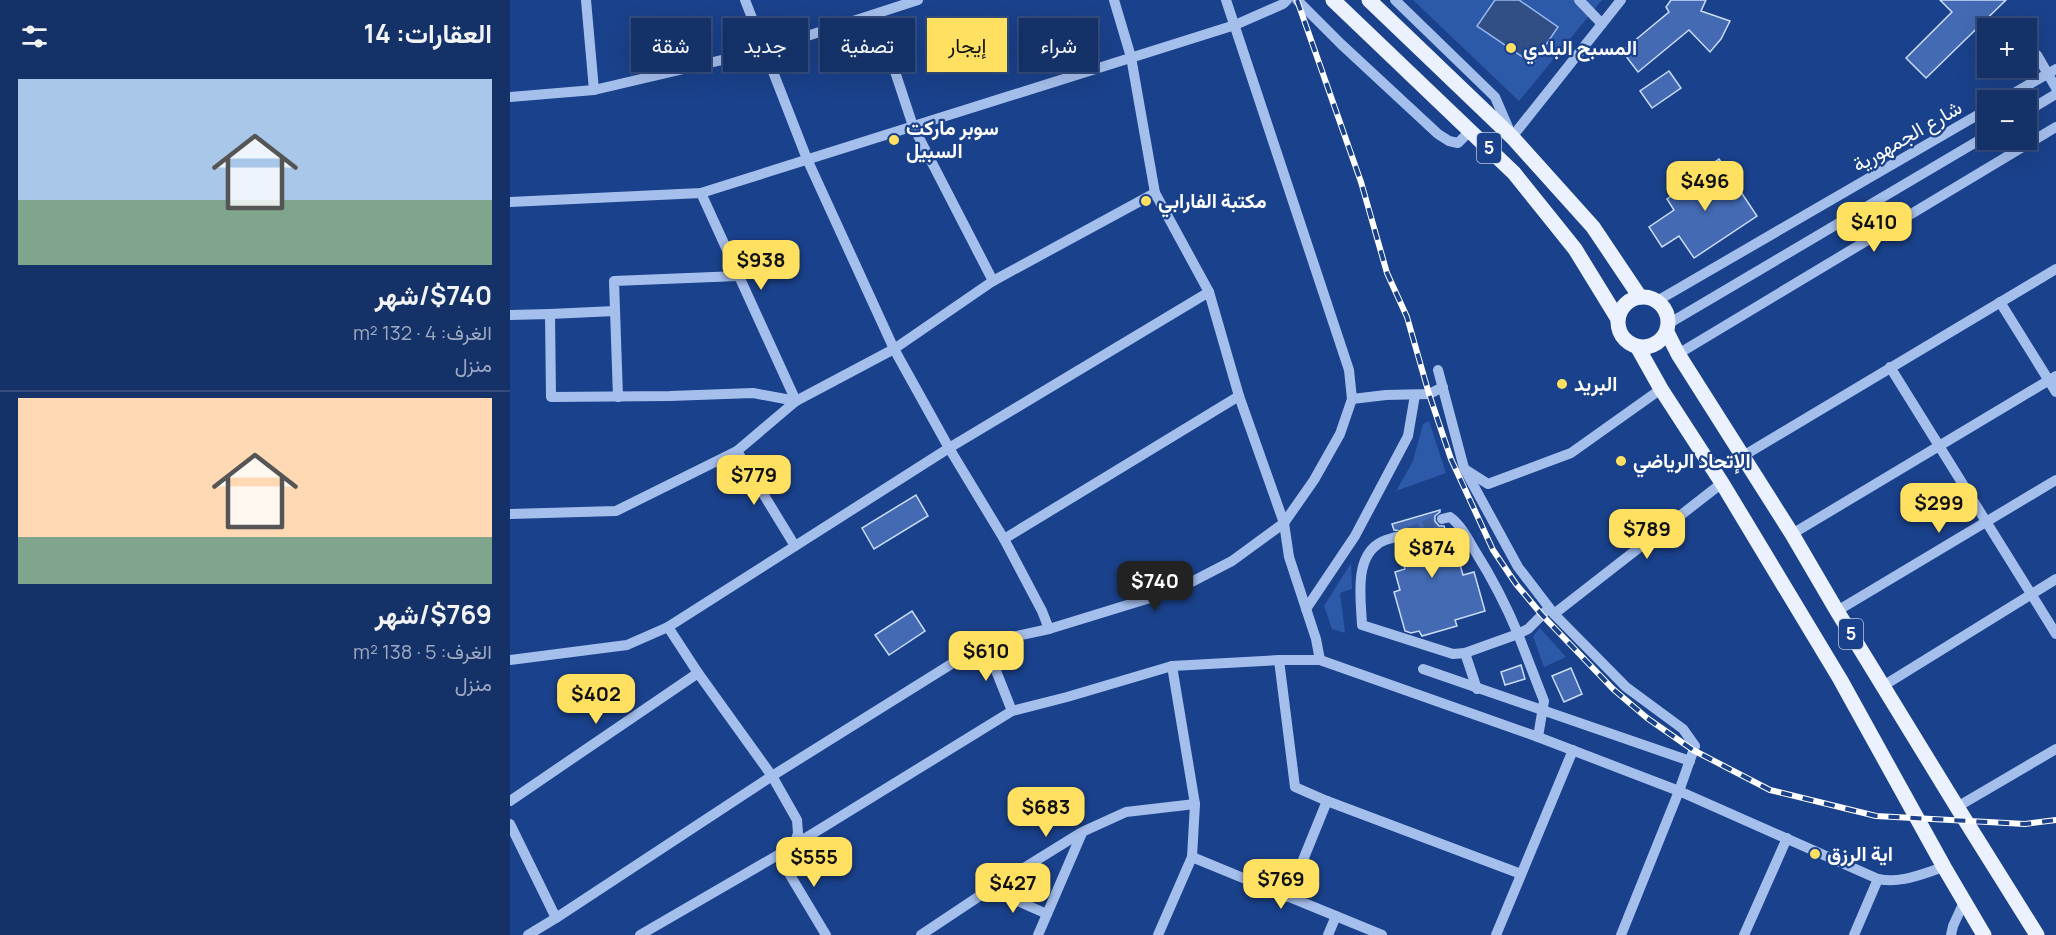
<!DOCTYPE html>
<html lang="ar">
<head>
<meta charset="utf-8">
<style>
  body { margin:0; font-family:Manrope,Vazirmatn,sans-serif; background:#213d71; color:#f1f3f6; direction:rtl; height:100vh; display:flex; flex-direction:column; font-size:22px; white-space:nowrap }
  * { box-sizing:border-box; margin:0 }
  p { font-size:20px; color:#9da9c0 }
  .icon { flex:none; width:33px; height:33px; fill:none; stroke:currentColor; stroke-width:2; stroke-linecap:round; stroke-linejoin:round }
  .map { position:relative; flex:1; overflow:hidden; direction:ltr }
  .details { display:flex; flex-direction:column; background:#143168; width:510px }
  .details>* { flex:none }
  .top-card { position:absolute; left:18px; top:18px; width:570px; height:54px; direction:rtl; display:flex; gap:12px }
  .buttons { position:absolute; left:1467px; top:18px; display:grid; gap:12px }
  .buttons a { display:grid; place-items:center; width:60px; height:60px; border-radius:0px; background:#143168; box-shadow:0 6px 24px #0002,0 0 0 2px #334c7c; font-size:30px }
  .price { position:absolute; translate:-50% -51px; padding:0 14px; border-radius:12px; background:#ffe061; color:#111; font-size:20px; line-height:39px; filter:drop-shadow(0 2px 3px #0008) }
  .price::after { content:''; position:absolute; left:50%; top:36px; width:18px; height:14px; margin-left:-9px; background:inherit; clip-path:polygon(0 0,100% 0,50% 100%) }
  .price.on { background:#222; color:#fff }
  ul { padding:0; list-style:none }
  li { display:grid; align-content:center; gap:12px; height:318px; padding:0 18px }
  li+li { border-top:2px solid #334c7c }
  li span { display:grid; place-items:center; height:186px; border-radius:0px; color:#555 }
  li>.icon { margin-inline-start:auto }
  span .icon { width:108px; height:108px; fill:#fffc; stroke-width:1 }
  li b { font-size:26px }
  h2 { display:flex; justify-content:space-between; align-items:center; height:72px; padding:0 18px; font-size:26px }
  .chip { padding:0 21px; border-radius:0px; background:#143168; box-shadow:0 6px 24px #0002,0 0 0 2px #334c7c; font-size:21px; line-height:54px }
  .chip.on { background:#ffe061; color:#111 }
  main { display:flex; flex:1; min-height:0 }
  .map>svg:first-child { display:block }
  .green { fill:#2d59a9 }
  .water { fill:#314e85; stroke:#97b8f0; stroke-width:1.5 }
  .building { fill:#436ab3; stroke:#cadcfa; stroke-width:1.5 }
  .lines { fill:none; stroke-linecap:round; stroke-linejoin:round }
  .minor-tunnel { stroke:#3c5e9c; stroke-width:10; stroke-dasharray:10 5; stroke-linecap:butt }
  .minor { stroke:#a5bfed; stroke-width:10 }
  .major { stroke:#ebf1ff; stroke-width:15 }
  .rail-casing { stroke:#fff; stroke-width:6 }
  .rail { stroke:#1a418b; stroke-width:4; stroke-dasharray:11; stroke-linecap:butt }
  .poi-dot { fill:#ffe061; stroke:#1a418b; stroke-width:2 }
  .labels { text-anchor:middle; stroke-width:4.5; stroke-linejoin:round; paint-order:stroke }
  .shield { fill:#1a418b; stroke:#bac6dc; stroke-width:1.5 }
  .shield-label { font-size:18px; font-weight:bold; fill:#fff }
  .poi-label { font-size:20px; font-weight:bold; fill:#fff; stroke:#1a418b; text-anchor:start }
  .street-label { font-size:20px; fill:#fff; stroke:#1a418b }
</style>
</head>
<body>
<main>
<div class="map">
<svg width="1546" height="935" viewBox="0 0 1546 935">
  <rect width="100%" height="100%" fill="#1a418b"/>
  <g class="green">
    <polygon points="903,0 1092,0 1009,101"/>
    <polygon points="919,421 936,473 886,491 903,461 913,424"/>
    <polygon points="841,563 842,589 830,593 835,633 822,629 814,606"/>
    <polygon points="1030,628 1056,657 1034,667 1023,636"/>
  </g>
  <polygon class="water" points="985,0 1009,0 1048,27 1023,64 967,26"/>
  <g class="building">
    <polygon points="1161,0 1196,0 1191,11 1220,21 1211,39 1200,52 1179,30 1128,72 1112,51 1159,12 1156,7"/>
    <polygon points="1430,0 1496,0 1416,78 1396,58 1442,12"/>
    <polygon points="1159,71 1171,88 1142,108 1130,91"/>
    <polygon points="1209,159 1247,216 1184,258 1169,236 1152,247 1139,227 1164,210 1157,199 1200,170 1198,167"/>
    <polygon points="406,495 418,516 364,549 352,528"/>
    <polygon points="930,510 930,512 925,516 925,521 929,526 934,526 943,555 947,554 953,575 964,572 975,611 945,620 947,626 912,636 909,631 901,633 895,631 884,592 890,590 885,572 895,569 888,544 892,542 893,535 891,531 884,530 882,524"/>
    <polygon points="402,611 415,631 379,655 365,635"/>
    <polygon points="1011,665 1015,679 995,685 991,672"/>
    <polygon points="1061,668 1072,694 1054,702 1042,676"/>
  </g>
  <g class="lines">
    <polyline class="minor-tunnel" points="886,537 932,519"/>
    <g class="minor">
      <polyline points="76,0 84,90"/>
      <polyline points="235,0 297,159 384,349 439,448 494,539 532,611 539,629"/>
      <polyline points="604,0 621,57 645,193 699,292 729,396 774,523 779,557 806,639 810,660"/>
      <polyline points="787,0 831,44 928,134 939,141 948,143 961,130"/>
      <polyline points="885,0 985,97 1001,134"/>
      <polyline points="1069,0 1092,24"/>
      <polyline points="366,14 403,126 483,281"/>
      <polyline points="1484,26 1489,28"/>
      <polyline points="1516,46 1527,55 1546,88"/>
      <polyline points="0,97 84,90 254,50 408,0"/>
      <polyline points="1492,100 1546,69"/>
      <polyline points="1516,112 1546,94"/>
      <polyline points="1002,137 1111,0"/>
      <polyline points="191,193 286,401"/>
      <polyline points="0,202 191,193 725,25 773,4 777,0"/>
      <polyline points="1147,301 1478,109"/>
      <polyline points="1490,302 1546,392"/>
      <polyline points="40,314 105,311"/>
      <polyline points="0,315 40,314 41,397 160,396 243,393 286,401"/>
      <polyline points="1158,324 1478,135"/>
      <polyline points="1168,354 1546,127"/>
      <polyline points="1380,367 1546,634"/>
      <polyline points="928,370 954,468 1008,567 1044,614 1116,687 1173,729 1185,746 1169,791 1111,935"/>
      <polyline points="108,397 104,281 228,276"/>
      <polyline points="842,399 876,395 919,394 933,387"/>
      <polyline points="227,451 285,546"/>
      <polyline points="1233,456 1546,269"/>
      <polyline points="956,470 978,484 1061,453 1151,389"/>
      <polyline points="0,514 106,511 227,451 286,401 384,349 483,281 645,193"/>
      <path d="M932 519 940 517C951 525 958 539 965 551 982 578 996 605 1008 634L1018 629 1039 608"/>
      <polyline points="1282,534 1546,376"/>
      <path d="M886 537C880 539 872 540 868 544 844 560 851 600 852 625L943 654 955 653 967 689"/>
      <polyline points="494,539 729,396"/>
      <polyline points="796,609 845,536 898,436 905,395"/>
      <polyline points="1327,611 1546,480"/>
      <polyline points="1044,614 1212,483"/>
      <polyline points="158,627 188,673 262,776 287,820 288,833 285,843"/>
      <polyline points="475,643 502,711"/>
      <polyline points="955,653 1008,634 1034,701 1028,737"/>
      <polyline points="0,660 117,645 158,627 439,448 699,292"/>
      <polyline points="769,660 785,787 817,801 1011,874"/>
      <polyline points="913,669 1180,761"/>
      <polyline points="1373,686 1546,579"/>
      <polyline points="0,801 188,673"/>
      <polyline points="1447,807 1546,749"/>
      <polyline points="0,824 46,918"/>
      <polyline points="268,855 316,935"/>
      <polyline points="682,857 872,935"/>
      <polyline points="480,889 537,914"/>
      <polyline points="778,897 817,801"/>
      <polyline points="18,935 46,918 262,776 475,643 539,629 666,590 722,561 774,523 804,480 830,434 842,399 839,370 716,0"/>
      <path d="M130 935 268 855 502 711 557 697 662 666 769 660H810L1028 737 1169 791 1368 879C1391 884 1411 874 1434 867"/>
      <polyline points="411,935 480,889 572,832 616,812 685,804"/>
      <polyline points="528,935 572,833"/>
      <polyline points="648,935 682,857 685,804 662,666"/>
      <polyline points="818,935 826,916"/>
      <polyline points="986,935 1063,750"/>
      <polyline points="1234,935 1277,838"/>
      <polyline points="1344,935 1368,879"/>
      <polyline points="1441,935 1443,926 1454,902"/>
    </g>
    <g class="major">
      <polyline points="823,0 1004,173 1065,249 1108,319"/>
      <polyline points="859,0 1002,137 1083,227 1130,297"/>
      <circle cx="1133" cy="322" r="25"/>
      <polyline points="1157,332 1168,354 1282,534 1327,611 1447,807 1527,935"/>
      <polyline points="1128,348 1151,389 1212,483 1330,679 1434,867 1474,935"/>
    </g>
    <g class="rail-casing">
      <polyline id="rail" points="787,0 851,182 877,273 897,317 919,394 941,459 983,550 1006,584 1032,615 1103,689 1137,718 1183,750 1260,790 1366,816 1515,824 1546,820"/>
    </g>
    <use href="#rail" class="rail"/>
  </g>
  <g class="poi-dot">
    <circle cx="1001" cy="48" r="6"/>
    <circle cx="384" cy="140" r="6"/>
    <circle cx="636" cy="201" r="6"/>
    <circle cx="1052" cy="384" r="6"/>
    <circle cx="1111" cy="461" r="6"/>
    <circle cx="1305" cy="854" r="6"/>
  </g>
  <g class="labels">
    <g class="shield">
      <rect x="967" y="133" width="24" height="30" rx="4.5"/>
      <rect x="1329" y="619" width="24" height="30" rx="4.5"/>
    </g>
    <g class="shield-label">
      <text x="979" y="154">5</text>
      <text x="1341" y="640">5</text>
    </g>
    <g class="poi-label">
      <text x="1013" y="55">المسبح البلدي</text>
      <text x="396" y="135">سوبر ماركت<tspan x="396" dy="23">السبيل</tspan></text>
      <text x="648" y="208">مكتبة الفارابي</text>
      <text x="1064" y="391">البريد</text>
      <text x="1123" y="468">الإتحاد الرياضي</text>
      <text x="1317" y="861">اية الرزق</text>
    </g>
    <g class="street-label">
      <text transform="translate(1397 136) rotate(-30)" y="7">شارع الجمهورية</text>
    </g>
  </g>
</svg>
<div class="buttons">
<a>+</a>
<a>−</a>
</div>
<b class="price" style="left:1195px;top:212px">$496</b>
<b class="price" style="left:1364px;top:253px">$410</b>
<b class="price" style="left:251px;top:291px">$938</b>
<b class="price" style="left:244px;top:506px">$779</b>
<b class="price" style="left:1429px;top:534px">$299</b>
<b class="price" style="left:1137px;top:560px">$789</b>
<b class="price" style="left:922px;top:579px">$874</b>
<b class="price on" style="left:645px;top:612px">$740</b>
<b class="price" style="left:476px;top:682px">$610</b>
<b class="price" style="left:86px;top:725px">$402</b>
<b class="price" style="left:536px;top:838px">$683</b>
<b class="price" style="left:304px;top:888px">$555</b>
<b class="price" style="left:771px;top:910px">$769</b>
<b class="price" style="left:503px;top:914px">$427</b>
<div class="top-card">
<a class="chip">شراء</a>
<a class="chip on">إيجار</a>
<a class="chip">تصفية</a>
<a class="chip">جديد</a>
<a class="chip">شقة</a>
</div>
</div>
<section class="details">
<h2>العقارات: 14<svg class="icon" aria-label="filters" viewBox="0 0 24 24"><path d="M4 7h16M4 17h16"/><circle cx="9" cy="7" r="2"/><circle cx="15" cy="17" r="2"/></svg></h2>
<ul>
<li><span style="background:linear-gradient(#a9c7e8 65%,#7fa58c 0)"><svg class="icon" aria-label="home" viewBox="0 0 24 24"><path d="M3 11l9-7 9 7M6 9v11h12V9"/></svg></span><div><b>$740/شهر</b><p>الغرف: 4 · 132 m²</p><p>منزل</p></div></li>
<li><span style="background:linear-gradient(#ffd9b3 75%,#7fa58c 0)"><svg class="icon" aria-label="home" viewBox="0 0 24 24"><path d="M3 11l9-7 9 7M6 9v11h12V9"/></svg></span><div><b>$769/شهر</b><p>الغرف: 5 · 138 m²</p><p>منزل</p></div></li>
</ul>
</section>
</main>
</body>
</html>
